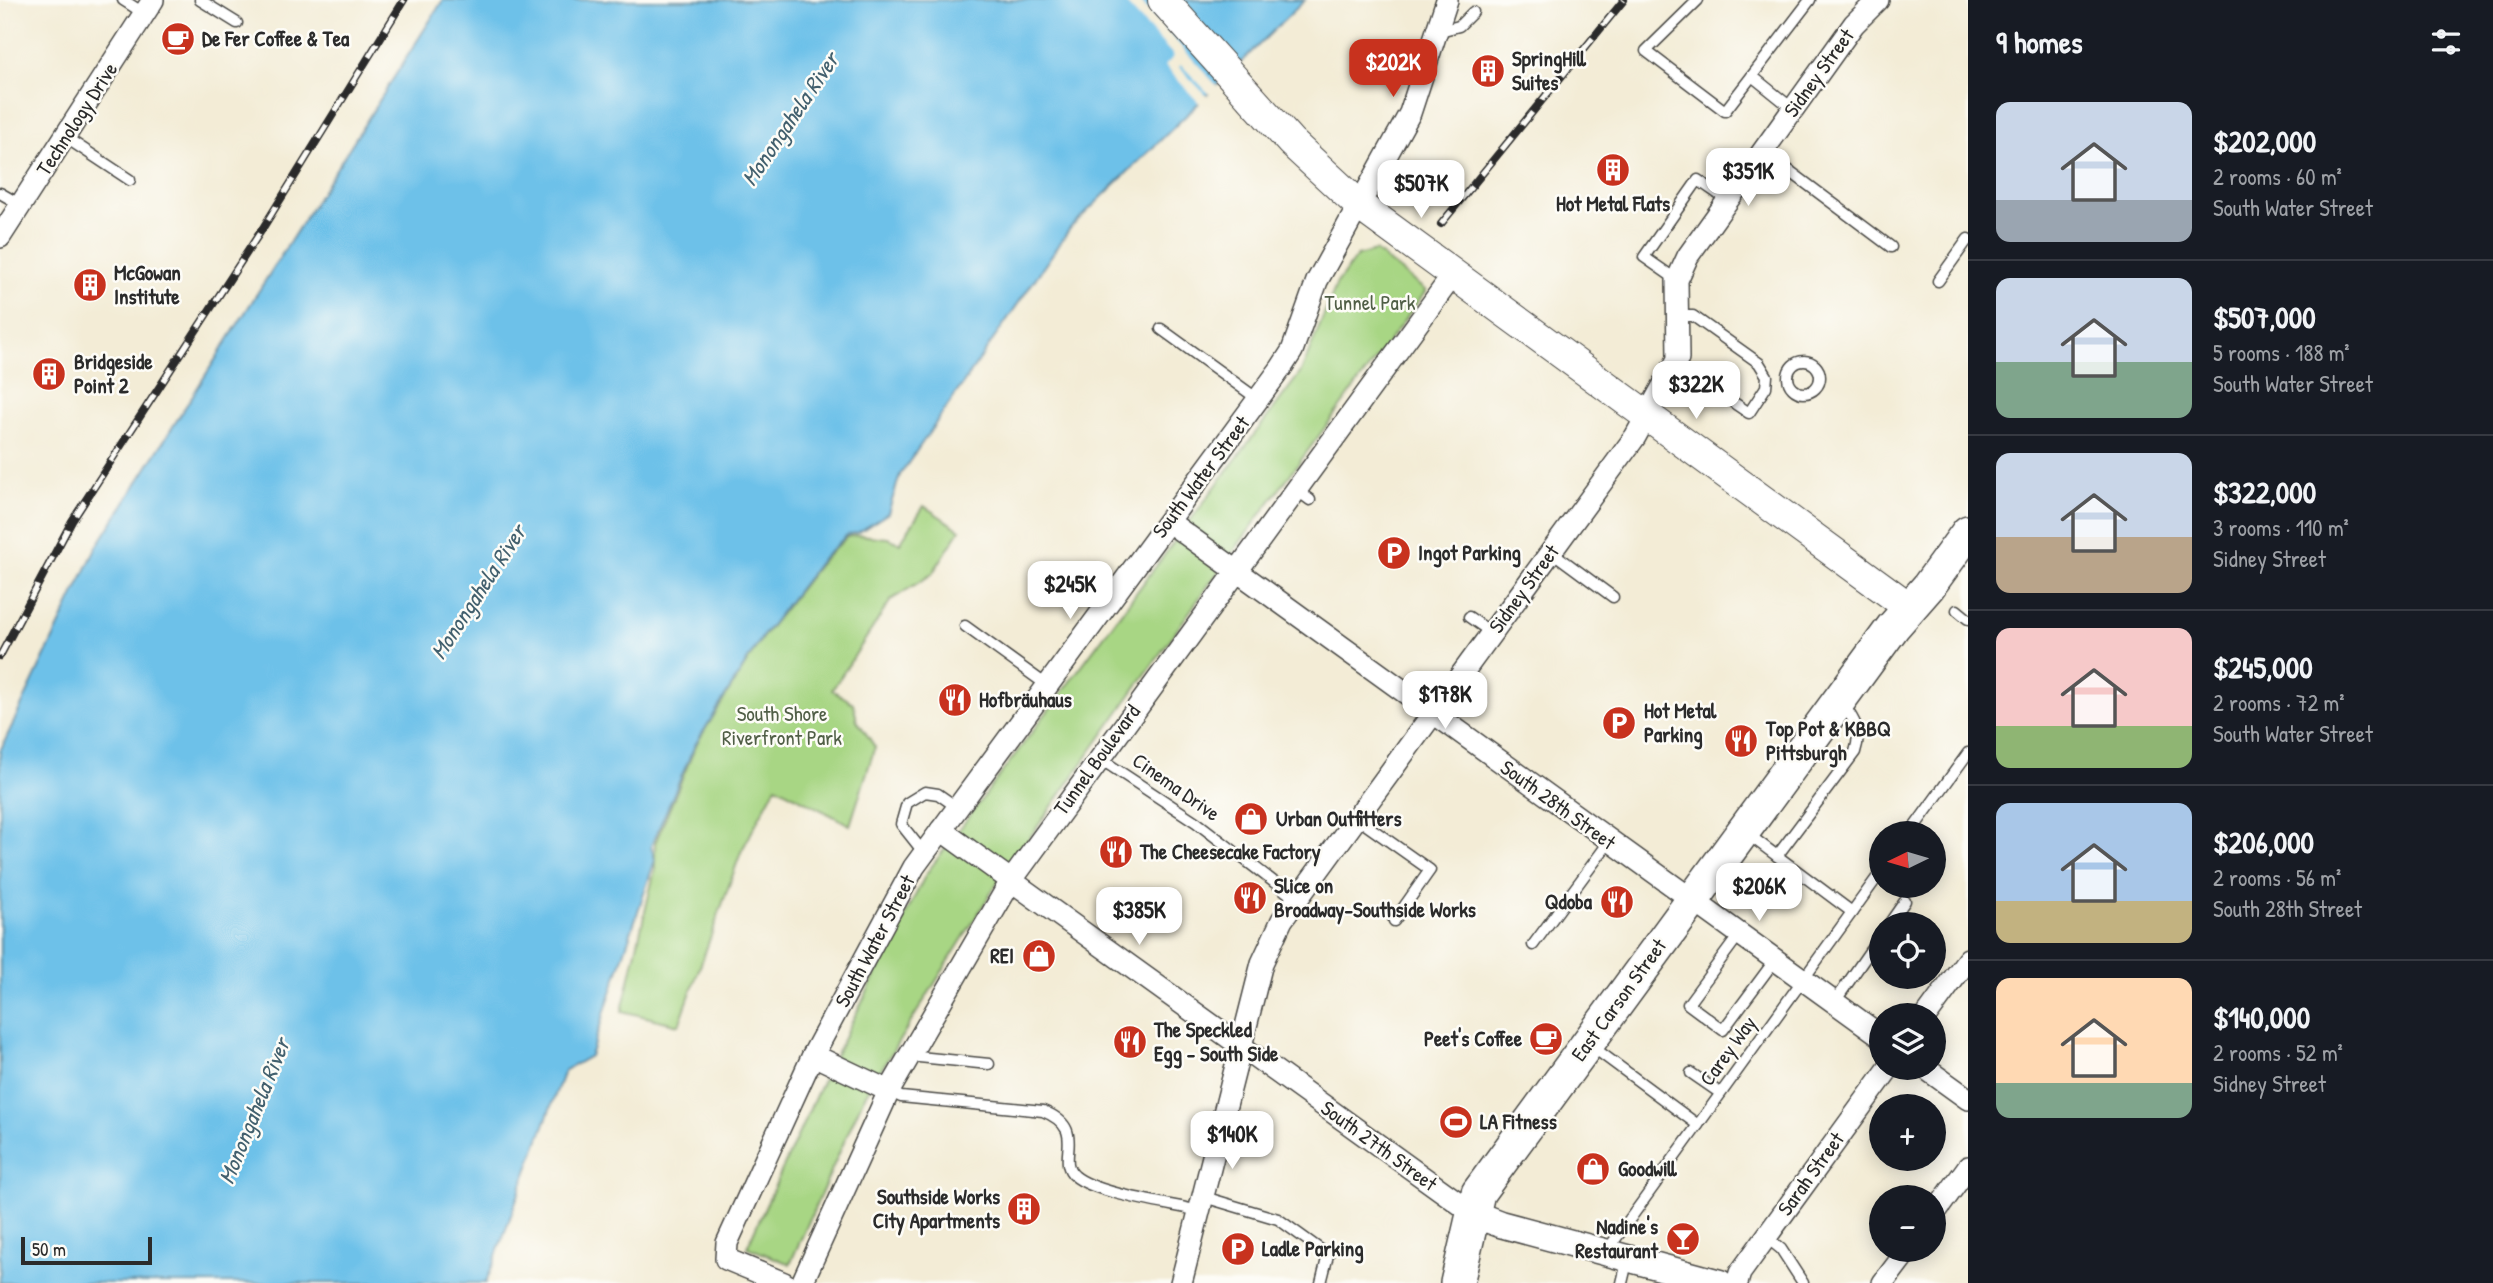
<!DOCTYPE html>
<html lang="en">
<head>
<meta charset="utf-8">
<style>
  body { margin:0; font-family:"Patrick Hand",sans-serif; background:#20242c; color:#f1f3f6; height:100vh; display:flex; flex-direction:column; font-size:26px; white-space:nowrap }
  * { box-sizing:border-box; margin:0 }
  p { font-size:23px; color:#9ea1a6 }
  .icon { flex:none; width:38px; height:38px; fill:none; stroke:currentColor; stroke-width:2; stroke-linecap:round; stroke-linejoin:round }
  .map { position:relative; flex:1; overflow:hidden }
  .drawer { display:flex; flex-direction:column; background:#171b24; width:525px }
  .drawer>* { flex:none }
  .needle { width:46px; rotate:265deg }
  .tools { position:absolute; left:1869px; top:821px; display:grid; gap:14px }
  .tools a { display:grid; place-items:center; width:77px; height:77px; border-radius:50%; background:#171b24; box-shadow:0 4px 18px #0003; font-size:35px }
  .scale { position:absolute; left:21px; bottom:18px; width:131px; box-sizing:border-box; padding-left:7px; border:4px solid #2b2b2b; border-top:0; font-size:19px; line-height:24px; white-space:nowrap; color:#2b2b2b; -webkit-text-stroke:5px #fdfcf7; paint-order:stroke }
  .price { position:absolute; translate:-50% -60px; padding:0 16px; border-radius:14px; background:#fff; color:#222; font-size:23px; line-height:46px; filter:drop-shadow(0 2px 4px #0008) }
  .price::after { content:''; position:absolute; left:50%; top:42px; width:21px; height:16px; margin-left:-10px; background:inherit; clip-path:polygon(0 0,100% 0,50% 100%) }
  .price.selected { background:#c8321e; color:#fff }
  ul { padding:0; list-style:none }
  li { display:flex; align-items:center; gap:21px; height:175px; padding:0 28px }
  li+li { border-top:2px solid #363941 }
  li span { display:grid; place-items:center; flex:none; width:196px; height:140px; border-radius:14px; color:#555 }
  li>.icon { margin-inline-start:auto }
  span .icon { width:84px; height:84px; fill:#fffc; stroke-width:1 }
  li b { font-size:30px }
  h2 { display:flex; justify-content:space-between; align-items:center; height:84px; padding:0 28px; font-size:30px }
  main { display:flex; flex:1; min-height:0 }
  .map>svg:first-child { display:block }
  .green { fill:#a8d684; stroke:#6a8058; stroke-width:2 }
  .water { fill:#6dc1e9; stroke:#4c768a; stroke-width:2 }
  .pier { fill:#f3ecd6 }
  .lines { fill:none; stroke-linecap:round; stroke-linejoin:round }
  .service-casing { stroke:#494845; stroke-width:13 }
  .minor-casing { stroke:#494845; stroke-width:24 }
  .tertiary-casing { stroke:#494845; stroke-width:29 }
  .secondary-casing { stroke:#494845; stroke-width:32 }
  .primary-casing { stroke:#494845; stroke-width:36 }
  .service { stroke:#fff; stroke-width:10 }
  .minor { stroke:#fff; stroke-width:21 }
  .tertiary { stroke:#fff; stroke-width:26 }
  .secondary { stroke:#fff; stroke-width:30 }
  .primary { stroke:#fff; stroke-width:33 }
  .rail-casing { stroke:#2b2b2b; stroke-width:8 }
  .rail { stroke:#fdfcf7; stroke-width:5; stroke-dasharray:16; stroke-linecap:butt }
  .labels { text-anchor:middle; stroke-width:5; stroke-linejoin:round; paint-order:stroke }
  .poi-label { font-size:21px; font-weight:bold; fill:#2b2b2b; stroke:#fdfcf7; text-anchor:start }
  .street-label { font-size:21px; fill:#2b2b2b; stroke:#fdfcf7 }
  .park-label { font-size:21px; fill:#505e46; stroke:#fdfcf7 }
  .water-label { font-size:23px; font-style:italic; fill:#42606e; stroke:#fdfcf7 }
</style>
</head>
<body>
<main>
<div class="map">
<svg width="1968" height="1283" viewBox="0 0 1968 1283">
  <rect width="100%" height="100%" fill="#fdfcf7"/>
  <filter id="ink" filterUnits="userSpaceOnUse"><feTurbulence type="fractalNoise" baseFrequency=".0143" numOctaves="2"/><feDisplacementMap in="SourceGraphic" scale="14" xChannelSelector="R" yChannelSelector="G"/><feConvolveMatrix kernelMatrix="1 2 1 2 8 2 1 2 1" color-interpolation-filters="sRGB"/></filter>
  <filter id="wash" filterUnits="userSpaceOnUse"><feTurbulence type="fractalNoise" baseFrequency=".00686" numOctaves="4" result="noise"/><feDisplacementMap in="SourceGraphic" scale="28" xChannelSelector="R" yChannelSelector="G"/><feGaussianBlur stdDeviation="1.57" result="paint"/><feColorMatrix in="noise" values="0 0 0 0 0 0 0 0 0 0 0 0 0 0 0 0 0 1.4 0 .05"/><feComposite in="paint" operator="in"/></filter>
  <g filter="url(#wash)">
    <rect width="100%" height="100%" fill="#f3ecd6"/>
    <g class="green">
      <polygon points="1375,251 1426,291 1210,583 994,888 863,1099 790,1264 747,1247 823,1080 926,874 1301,372 1337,283 1357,256"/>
      <polygon points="924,506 960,530 932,574 891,600 832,690 853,703 857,720 875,747 850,825 776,786 741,852 679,1025 622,1011 655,869 655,843 697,743 762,638 821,562 847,537 858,535 888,538 900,543"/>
    </g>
    <polygon class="water" points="443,0 1305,0 1071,227 900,475 888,513 859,532 847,535 821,560 762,637 695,745 651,846 655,860 590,1056 564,1071 486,1283 0,1283 0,751 96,548"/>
    <polygon class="pier" points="1123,0 1139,0 1219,88 1211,96 1181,65 1179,67 1209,98 1201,105 1165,66 1174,56"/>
  </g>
  <g filter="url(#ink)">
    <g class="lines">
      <g class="service-casing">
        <g id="service">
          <polyline points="123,0 145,14"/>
          <polyline points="200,0 237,23"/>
          <polyline points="1698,0 1646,51 1725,111 1810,0"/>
          <polyline points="1436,32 1459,26 1473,12"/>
          <polyline points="1752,76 1793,109"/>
          <polyline points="65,137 130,180"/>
          <polyline points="1763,151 1891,247"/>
          <polyline points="0,193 21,205"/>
          <polyline points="1677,280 1644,257 1698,180 1727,200"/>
          <polyline points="1938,281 1968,239"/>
          <polyline points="1679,316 1693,316 1759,363 1767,376 1766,387 1749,413 1709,386"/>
          <polyline points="1161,329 1259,400"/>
          <circle cx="1804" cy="377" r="16"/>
          <polyline points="1295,489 1310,500"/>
          <polyline points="1552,552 1613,597"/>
          <polyline points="1957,610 1968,619"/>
          <polyline points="1469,617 1492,633"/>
          <polyline points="965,626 1048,686"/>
          <polyline points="1099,758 1196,822 1296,899"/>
          <polyline points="1355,817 1430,870 1394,921"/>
          <polyline points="1745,832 1852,912"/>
          <polyline points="1910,833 1968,753"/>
          <polyline points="924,853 901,824 907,803 925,792 938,794 958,808"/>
          <path d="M1777 856 1855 752C1862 731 1855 721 1843 704"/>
          <polyline points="1889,924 1905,901"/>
          <polyline points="1739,935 1688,1004 1723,1030 1775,960"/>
          <polyline points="1533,945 1609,842"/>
          <polyline points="1834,1003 1881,935"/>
          <polyline points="1590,1045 1698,1125"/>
          <polyline points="909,1056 989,1064"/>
          <polyline points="1691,1073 1720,1093"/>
          <path d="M889 1091 901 1097 1043 1111C1090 1130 1054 1159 1075 1176 1096 1194 1171 1204 1200 1211"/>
          <polyline points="1204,1197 1278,1219 1328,1255 1321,1283"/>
          <polyline points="1766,1237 1781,1249 1803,1283"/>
          <polyline points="1606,1252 1881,872"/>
          <polyline points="1622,1283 1628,1258"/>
        </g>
      </g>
      <g class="minor-casing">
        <g id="minor">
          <polyline points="0,237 153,0"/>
          <polyline points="1169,522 1881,1036"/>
          <polyline points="941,830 1474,1214"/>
          <polyline points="1927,1015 1968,959"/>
          <polyline points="813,1055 889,1091"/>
          <polyline points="1925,1068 1968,1099"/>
          <polyline points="1934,1214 1968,1167"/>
          <polyline points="784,1283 726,1259 727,1243 813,1055 914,867 1281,368 1292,351 1317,281 1410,113 1447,0"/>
          <polyline points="802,1283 889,1091 1011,881 1453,275"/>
          <polyline points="1181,1283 1262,963 1282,920 1635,437 1678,359 1677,280 1688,256 1854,24 1878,0"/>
          <polyline points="1737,1283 1740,1273 1889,1068"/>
          <polyline points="1883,1283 1908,1250"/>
        </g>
      </g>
      <g class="tertiary-casing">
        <polyline id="tertiary" points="1474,1214 1500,1224 1720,1283"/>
      </g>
      <g class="secondary-casing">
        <polyline id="secondary" points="1163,0 1291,142 1360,206 1910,608"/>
      </g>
      <g class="primary-casing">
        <polyline id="primary" points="1457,1283 1478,1193 1893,627 1928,587 1968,532"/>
      </g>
      <use href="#service" class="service"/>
      <use href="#minor" class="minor"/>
      <use href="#tertiary" class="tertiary"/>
      <use href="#secondary" class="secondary"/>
      <use href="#primary" class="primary"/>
      <g class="rail-casing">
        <g id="rail">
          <polyline points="1441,224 1624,0"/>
          <polyline points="0,656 72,521 261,231 404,0"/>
        </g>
      </g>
      <use href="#rail" class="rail"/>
    </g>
  </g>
  <defs>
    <g id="cafe-disc" transform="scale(1.75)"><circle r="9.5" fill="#c8321e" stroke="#fdfcf7"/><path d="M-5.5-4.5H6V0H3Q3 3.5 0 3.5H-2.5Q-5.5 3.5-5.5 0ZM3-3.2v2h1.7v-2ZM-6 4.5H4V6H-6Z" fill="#fff"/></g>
    <g id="building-disc" transform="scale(1.75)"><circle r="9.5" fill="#c8321e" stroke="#fdfcf7"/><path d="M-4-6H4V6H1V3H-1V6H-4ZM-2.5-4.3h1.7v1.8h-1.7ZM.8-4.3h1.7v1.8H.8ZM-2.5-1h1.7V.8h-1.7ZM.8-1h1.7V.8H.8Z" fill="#fff"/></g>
    <g id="parking-disc" transform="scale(1.75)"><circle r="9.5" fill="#c8321e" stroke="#fdfcf7"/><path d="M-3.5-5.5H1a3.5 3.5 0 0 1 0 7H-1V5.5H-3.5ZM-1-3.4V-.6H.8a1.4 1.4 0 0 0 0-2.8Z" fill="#fff"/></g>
    <g id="restaurant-disc" transform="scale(1.75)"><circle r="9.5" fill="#c8321e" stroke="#fdfcf7"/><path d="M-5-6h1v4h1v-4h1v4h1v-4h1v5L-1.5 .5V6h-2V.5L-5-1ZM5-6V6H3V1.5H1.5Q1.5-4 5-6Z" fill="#fff"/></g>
    <g id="shop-disc" transform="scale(1.75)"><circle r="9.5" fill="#c8321e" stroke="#fdfcf7"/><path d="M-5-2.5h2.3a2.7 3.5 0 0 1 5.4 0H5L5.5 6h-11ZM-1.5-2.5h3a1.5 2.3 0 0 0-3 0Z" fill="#fff"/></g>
    <g id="stadium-disc" transform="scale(1.75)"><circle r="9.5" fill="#c8321e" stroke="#fdfcf7"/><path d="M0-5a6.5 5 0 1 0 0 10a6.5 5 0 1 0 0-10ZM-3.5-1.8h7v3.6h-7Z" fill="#fff"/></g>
    <g id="bar-disc" transform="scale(1.75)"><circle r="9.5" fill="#c8321e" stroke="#fdfcf7"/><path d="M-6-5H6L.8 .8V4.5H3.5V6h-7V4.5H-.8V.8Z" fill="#fff"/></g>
  </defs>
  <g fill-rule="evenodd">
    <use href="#cafe-disc" x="178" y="39"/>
    <use href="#building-disc" x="1488" y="71"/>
    <use href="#building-disc" x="1613" y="170"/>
    <use href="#building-disc" x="90" y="285"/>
    <use href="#building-disc" x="49" y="374"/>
    <use href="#parking-disc" x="1394" y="553"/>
    <use href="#restaurant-disc" x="955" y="700"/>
    <use href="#parking-disc" x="1619" y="723"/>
    <use href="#restaurant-disc" x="1741" y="741"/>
    <use href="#shop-disc" x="1251" y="819"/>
    <use href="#restaurant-disc" x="1116" y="852"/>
    <use href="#restaurant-disc" x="1250" y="898"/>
    <use href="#restaurant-disc" x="1617" y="902"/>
    <use href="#shop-disc" x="1039" y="956"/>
    <use href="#cafe-disc" x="1546" y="1039"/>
    <use href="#restaurant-disc" x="1130" y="1042"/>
    <use href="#stadium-disc" x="1456" y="1122"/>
    <use href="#shop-disc" x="1593" y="1169"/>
    <use href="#building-disc" x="1024" y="1209"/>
    <use href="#bar-disc" x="1683" y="1239"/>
    <use href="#parking-disc" x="1238" y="1249"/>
  </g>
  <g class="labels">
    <g class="poi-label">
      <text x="202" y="46">De Fer Coffee &amp; Tea</text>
      <text x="1512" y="66">SpringHill<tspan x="1512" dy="24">Suites</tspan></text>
      <text x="1613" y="211" text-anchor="middle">Hot Metal Flats</text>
      <text x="114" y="280">McGowan<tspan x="114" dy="24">Institute</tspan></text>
      <text x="74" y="369">Bridgeside<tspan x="74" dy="24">Point 2</tspan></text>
      <text x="1418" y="560">Ingot Parking</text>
      <text x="979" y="707">Hofbräuhaus</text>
      <text x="1644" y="718">Hot Metal<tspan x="1644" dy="24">Parking</tspan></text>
      <text x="1766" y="736">Top Pot &amp; KBBQ<tspan x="1766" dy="24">Pittsburgh</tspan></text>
      <text x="1276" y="826">Urban Outfitters</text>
      <text x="1140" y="859">The Cheesecake Factory</text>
      <text x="1274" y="893">Slice on<tspan x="1274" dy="24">Broadway-Southside Works</tspan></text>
      <text x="1592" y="909" text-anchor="end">Qdoba</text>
      <text x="1014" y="963" text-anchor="end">REI</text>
      <text x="1154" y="1037">The Speckled<tspan x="1154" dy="24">Egg - South Side</tspan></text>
      <text x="1522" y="1046" text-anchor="end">Peet's Coffee</text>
      <text x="1480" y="1129">LA Fitness</text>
      <text x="1618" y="1176">Goodwill</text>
      <text x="1000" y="1204" text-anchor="end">Southside Works<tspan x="1000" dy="24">City Apartments</tspan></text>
      <text x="1658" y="1234" text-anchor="end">Nadine's<tspan x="1658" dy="24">Restaurant</tspan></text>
      <text x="1262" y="1256">Ladle Parking</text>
    </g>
    <g class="street-label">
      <text transform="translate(1819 73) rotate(-54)" y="7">Sidney Street</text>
      <text transform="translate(77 119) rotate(-57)" y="7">Technology Drive</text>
      <text transform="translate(1201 477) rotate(-53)" y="7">South Water Street</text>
      <text transform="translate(1524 589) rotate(-54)" y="7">Sidney Street</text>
      <text transform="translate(1097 760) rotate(-54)" y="7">Tunnel Boulevard</text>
      <text transform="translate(1176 787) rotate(35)" y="7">Cinema Drive</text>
      <text transform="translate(1558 805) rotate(36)" y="7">South 28th Street</text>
      <text transform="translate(875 941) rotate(-62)" y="7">South Water Street</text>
      <text transform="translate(1619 1000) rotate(-54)" y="7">East Carson Street</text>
      <text transform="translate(1728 1051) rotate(-54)" y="7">Carey Way</text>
      <text transform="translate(1379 1146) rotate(36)" y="7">South 27th Street</text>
      <text transform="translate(1811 1174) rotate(-54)" y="7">Sarah Street</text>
    </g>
    <g class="park-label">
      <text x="1370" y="310">Tunnel Park</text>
      <text x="782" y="721">South Shore<tspan x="782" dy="24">Riverfront Park</tspan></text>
    </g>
    <g class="water-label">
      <text transform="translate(790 119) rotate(-56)" y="8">Monongahela River</text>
      <text transform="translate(478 592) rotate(-57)" y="8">Monongahela River</text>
      <text transform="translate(254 1111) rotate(-68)" y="8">Monongahela River</text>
    </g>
  </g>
</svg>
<div class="tools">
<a><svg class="needle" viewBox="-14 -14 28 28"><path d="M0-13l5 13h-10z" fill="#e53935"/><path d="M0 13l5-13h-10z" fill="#9ea1a6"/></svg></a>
<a><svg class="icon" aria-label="locate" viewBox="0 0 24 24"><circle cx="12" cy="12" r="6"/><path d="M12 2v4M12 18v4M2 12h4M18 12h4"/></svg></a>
<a><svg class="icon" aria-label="layers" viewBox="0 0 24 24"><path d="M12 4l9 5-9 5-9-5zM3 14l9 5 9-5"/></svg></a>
<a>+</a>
<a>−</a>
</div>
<div class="scale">50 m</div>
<b class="price selected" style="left:1393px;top:99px">$202K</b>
<b class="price" style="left:1748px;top:208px">$351K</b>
<b class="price" style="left:1421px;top:220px">$507K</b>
<b class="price" style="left:1696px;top:421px">$322K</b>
<b class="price" style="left:1070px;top:621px">$245K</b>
<b class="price" style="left:1445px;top:731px">$178K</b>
<b class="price" style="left:1759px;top:923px">$206K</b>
<b class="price" style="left:1139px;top:947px">$385K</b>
<b class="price" style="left:1232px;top:1171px">$140K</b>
</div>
<section class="drawer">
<h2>9 homes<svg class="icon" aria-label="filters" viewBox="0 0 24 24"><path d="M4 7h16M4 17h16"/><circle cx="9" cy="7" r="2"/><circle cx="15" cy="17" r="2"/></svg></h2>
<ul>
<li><span style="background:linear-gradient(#c9d6e8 70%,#9aa5b1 0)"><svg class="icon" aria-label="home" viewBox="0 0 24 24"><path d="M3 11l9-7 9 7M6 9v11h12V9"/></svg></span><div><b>$202,000</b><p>2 rooms · 60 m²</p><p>South Water Street</p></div></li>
<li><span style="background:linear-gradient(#c9d6e8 60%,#7fa58c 0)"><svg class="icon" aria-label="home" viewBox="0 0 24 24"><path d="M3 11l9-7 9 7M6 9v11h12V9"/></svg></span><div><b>$507,000</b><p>5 rooms · 188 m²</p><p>South Water Street</p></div></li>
<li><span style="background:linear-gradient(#c9d6e8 60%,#b9a48a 0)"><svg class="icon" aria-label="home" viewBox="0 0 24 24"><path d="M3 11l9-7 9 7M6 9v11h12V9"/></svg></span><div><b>$322,000</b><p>3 rooms · 110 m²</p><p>Sidney Street</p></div></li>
<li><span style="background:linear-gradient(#f6c9c9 70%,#8fb573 0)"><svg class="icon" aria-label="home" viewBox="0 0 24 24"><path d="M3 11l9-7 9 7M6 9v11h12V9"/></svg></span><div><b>$245,000</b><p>2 rooms · 72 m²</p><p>South Water Street</p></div></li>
<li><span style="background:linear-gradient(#a9c7e8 70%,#c2b280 0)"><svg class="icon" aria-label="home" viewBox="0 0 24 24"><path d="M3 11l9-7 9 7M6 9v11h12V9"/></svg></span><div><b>$206,000</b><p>2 rooms · 56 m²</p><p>South 28th Street</p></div></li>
<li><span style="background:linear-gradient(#ffd9b3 75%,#7fa58c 0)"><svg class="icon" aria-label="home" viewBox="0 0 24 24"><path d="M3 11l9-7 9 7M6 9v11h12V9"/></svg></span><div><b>$140,000</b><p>2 rooms · 52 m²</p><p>Sidney Street</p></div></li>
</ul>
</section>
</main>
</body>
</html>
